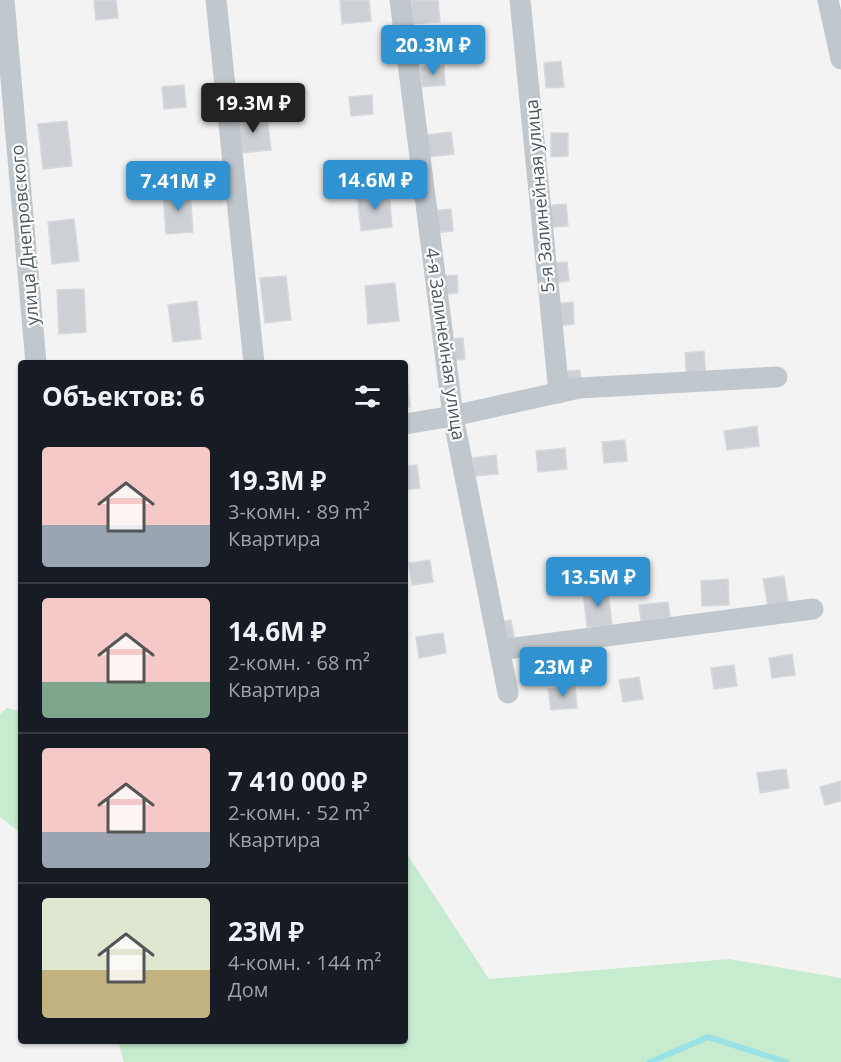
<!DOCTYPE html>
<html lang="ru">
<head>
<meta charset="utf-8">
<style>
  body { margin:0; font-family:"Open Sans",sans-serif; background:#20242c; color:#f1f3f6; height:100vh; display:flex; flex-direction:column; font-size:22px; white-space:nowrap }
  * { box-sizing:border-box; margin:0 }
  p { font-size:20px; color:#9ea1a6 }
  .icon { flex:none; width:33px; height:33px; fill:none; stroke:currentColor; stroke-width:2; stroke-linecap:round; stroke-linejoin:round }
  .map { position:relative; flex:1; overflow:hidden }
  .sheet { position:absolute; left:18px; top:360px; width:390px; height:684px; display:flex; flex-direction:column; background:#171b24; border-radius:6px; box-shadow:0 2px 4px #0004 }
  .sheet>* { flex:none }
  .price { position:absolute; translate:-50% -51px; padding:0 14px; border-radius:6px; background:#3092d0; color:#fff; font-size:20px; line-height:39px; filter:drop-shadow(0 2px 3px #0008) }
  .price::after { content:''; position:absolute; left:50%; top:36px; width:18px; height:14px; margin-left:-9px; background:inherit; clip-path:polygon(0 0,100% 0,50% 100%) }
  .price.selected { background:#222; color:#fff }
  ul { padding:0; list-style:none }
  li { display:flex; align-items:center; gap:18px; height:150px; padding:0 24px }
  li+li { border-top:2px solid #363941 }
  li span { display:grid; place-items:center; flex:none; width:168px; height:120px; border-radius:6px; color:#555 }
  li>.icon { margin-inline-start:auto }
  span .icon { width:72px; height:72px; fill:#fffc; stroke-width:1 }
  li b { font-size:26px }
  h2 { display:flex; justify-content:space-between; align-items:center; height:72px; padding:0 24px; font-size:26px }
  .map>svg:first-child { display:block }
  .green { fill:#c7ebcf }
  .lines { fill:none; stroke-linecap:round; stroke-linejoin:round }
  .stream { stroke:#9ae1e3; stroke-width:6 }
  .building { fill:#cdd0d4; stroke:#d7dadd; stroke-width:1.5 }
  .street { stroke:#c0c8cd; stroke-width:21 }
  .labels { text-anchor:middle; stroke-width:4.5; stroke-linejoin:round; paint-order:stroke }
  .street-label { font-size:18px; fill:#4c585e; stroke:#fff }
</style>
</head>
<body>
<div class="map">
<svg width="841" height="1062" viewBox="0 0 841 1062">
  <rect width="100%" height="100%" fill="#f4f3f3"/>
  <g class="green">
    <polygon points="7,708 21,712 21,833 0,817 0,714"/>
    <polygon points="405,851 489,979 729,959 841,978 841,1062 124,1062 118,1041 405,1041"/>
  </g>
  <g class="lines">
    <polyline class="stream" points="650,1062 708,1037 786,1062"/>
  </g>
  <g class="building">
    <polygon points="94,0 116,0 118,18 96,20"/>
    <polygon points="340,0 369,0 371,21 342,24"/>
    <polygon points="411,0 438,0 440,22 412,24"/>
    <polygon points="561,61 564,87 546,88 544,63"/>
    <polygon points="444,65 445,85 422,87 420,67"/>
    <polygon points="184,85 186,107 164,109 162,87"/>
    <polygon points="372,95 373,114 351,116 349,97"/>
    <polygon points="267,116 271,150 239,153 235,119"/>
    <polygon points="67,121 72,166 43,169 38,124"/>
    <polygon points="451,132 454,154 428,157 425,135"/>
    <polygon points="551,133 568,133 568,156 551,157"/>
    <polygon points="190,191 193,232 166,234 163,193"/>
    <polygon points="389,191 392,227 361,231 357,194"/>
    <polygon points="566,204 568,226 545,228 543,206"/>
    <polygon points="451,209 453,231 432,233 430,211"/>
    <polygon points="74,219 79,261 52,264 48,222"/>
    <polygon points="567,262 569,281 549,283 548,263"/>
    <polygon points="457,275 458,293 439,295 438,276"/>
    <polygon points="286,276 291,320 265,323 260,278"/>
    <polygon points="395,283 399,321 368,324 365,286"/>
    <polygon points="84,289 86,332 59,334 57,290"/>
    <polygon points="197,301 201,339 173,342 168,305"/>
    <polygon points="573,302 574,324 556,326 554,304"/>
    <polygon points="463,338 465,359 439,362 437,340"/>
    <polygon points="704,351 706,380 687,381 685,353"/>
    <polygon points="580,370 582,388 559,390 558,372"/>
    <polygon points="405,373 407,373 410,407 405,407"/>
    <polygon points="757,426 759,446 727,450 724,431"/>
    <polygon points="625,440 627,461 604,463 602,442"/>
    <polygon points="565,448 567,469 538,472 536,451"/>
    <polygon points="496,455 498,474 474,476 473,458"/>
    <polygon points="417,465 420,488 405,490 405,466"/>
    <polygon points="430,560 433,582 412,585 409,563"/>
    <polygon points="784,576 788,603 768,606 763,579"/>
    <polygon points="728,579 729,605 702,606 701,581"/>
    <polygon points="608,588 612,625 587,627 583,591"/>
    <polygon points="668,602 670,617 641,621 639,605"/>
    <polygon points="511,620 515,641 496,645 491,623"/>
    <polygon points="443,633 446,653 419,658 416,637"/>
    <polygon points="792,654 795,675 772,678 769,658"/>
    <polygon points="734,665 737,686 714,689 711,668"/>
    <polygon points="639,677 643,699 623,702 619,680"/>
    <polygon points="575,686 577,708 551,710 548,689"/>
    <polygon points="786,769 789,788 760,793 757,773"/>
    <polygon points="841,781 841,801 825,805 820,787"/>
  </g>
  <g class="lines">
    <g class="street">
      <polyline points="4,0 36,363"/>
      <polyline points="216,0 254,363"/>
      <polyline points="400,0 453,416 508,693"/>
      <polyline points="520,0 559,393"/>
      <polyline points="828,0 841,59"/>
      <polyline points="405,424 453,416 579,388 777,377"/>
      <polyline points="500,650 813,609"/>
    </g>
  </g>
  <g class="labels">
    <g class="street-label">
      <text transform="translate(540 196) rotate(-95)" y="6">5-я Залинейная улица</text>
      <text transform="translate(25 235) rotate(-95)" y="6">улица Днепровского</text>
      <text transform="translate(445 344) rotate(82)" y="6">4-я Залинейная улица</text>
    </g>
  </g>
</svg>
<b class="price" style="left:433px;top:76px">20.3M ₽</b>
<b class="price selected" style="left:253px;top:134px">19.3M ₽</b>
<b class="price" style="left:375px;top:211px">14.6M ₽</b>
<b class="price" style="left:178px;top:212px">7.41M ₽</b>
<b class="price" style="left:598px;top:608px">13.5M ₽</b>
<b class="price" style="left:563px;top:698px">23M ₽</b>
<section class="sheet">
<h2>Объектов: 6<svg class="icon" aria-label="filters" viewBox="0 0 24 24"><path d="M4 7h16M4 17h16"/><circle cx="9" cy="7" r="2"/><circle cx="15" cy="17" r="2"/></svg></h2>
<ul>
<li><span style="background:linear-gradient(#f6c9c9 65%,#9aa5b1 0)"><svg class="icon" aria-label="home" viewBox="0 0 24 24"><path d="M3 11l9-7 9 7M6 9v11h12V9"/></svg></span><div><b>19.3M ₽</b><p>3-комн. · 89 m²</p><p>Квартира</p></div></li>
<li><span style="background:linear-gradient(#f6c9c9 70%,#7fa58c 0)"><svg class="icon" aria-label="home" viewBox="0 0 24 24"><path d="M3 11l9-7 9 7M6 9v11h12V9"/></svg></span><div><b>14.6M ₽</b><p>2-комн. · 68 m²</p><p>Квартира</p></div></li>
<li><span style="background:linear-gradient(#f6c9c9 70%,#9aa5b1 0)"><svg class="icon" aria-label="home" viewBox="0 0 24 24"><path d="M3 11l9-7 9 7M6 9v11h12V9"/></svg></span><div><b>7 410 000 ₽</b><p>2-комн. · 52 m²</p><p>Квартира</p></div></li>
<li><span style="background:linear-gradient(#dfe7d0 60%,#c2b280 0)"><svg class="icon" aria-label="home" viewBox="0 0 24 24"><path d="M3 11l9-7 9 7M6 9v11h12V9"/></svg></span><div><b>23M ₽</b><p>4-комн. · 144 m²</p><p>Дом</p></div></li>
</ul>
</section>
</div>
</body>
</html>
